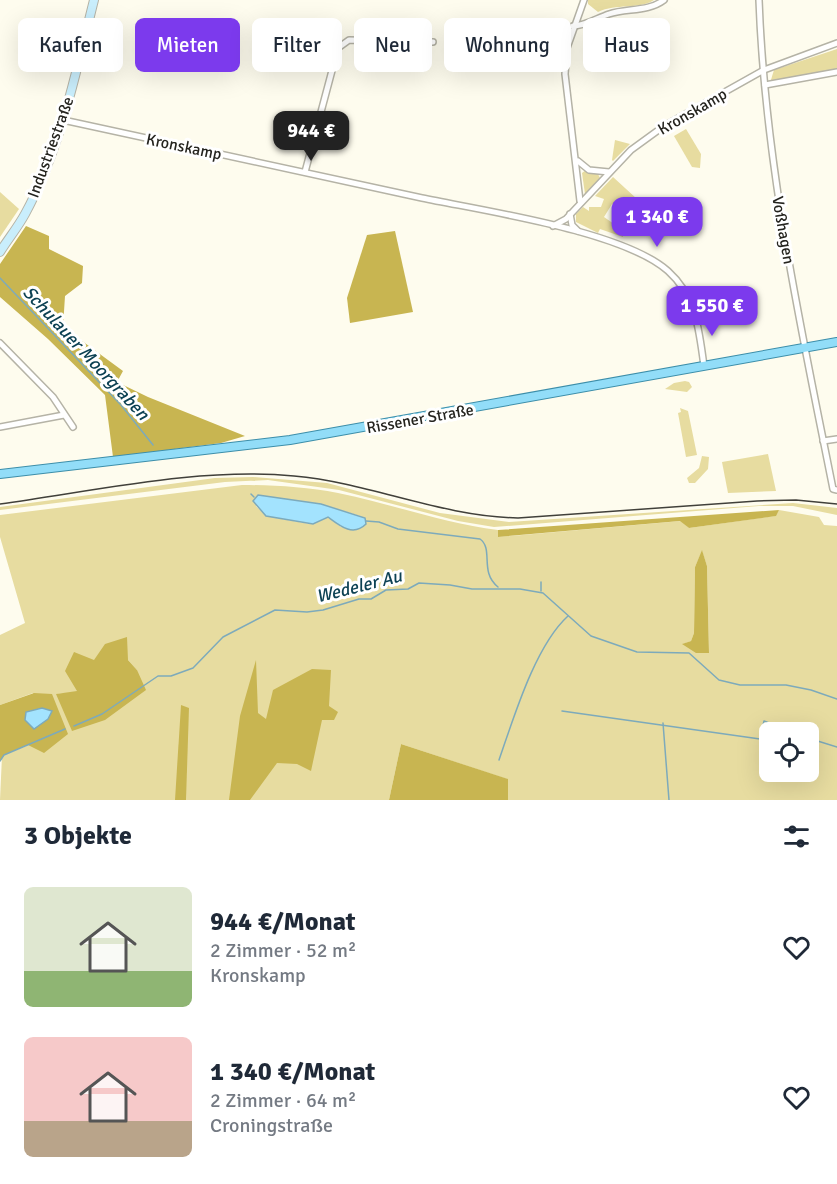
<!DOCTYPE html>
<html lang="de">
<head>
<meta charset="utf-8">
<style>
  body { margin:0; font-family:Signika,sans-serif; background:#f6f6f7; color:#1f2937; height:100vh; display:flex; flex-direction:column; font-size:22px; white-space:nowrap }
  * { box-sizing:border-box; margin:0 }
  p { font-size:20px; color:#747a83 }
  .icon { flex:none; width:33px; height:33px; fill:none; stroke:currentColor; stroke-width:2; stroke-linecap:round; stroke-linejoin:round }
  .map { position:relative; height:800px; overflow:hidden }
  .panel { display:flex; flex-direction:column; background:#fff; flex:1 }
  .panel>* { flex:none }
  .hud { position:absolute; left:18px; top:18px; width:801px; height:54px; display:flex; gap:12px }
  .buttons { position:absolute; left:759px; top:722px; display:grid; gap:12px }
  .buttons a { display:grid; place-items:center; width:60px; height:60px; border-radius:9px; background:#fff; box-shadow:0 6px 24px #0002; font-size:30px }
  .price { position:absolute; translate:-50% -51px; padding:0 14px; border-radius:12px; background:#7c3aed; color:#fff; font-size:20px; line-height:39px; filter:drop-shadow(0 2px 3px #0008) }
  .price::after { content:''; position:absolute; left:50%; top:36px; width:18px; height:14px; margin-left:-9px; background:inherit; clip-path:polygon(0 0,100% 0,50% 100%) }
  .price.on { background:#222; color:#fff }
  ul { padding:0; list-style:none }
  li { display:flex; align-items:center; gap:18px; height:150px; padding:0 24px }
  li span { display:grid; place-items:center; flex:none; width:168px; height:120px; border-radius:9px; color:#555 }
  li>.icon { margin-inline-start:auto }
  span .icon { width:72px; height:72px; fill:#fffc; stroke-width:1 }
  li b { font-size:26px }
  h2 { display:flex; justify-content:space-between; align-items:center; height:72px; padding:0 24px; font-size:26px }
  .pill { padding:0 21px; border-radius:9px; background:#fff; box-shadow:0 6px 24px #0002; font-size:21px; line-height:54px }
  .pill.on { background:#7c3aed; color:#fff }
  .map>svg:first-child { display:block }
  .green { fill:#e7dca0; fill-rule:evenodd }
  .forest { fill:#c8b551 }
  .water { fill:#a3e3fe; stroke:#7daabb; stroke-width:1.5 }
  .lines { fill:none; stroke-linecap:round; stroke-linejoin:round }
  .stream { stroke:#7daabb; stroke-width:1.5 }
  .street-casing { stroke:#b5b3a6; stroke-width:8 }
  .secondary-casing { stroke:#b5b3a6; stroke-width:10 }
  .primary-casing { stroke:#3d8ea9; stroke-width:10 }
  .street { stroke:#fff; stroke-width:5 }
  .secondary { stroke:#c9eefc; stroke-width:8 }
  .primary { stroke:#92ddf8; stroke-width:8 }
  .tram { stroke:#41403a; stroke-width:1.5 }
  .labels { text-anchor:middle; stroke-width:6; stroke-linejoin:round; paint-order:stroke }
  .street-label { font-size:16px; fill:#25241f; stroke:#fff }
  .water-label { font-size:18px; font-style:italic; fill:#0c4153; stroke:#fff }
</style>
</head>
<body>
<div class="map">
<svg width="837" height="800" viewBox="0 0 837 800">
  <rect width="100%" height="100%" fill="#fefcee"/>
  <g class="green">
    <path d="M588 0H654C639 10 616 3 598 12L588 4Z"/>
    <polygon points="837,49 837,70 770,83 774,70"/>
    <polygon points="686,129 701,154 700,168 692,167 674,136"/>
    <polygon points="615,140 630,144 613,161 612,160"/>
    <polygon points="586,170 598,174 600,178 585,194 582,173"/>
    <polygon points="613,177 649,210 641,224 612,204 604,217 624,231 623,237 600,229 598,233 576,222 576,214 583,207 589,211 589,207 601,207 604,199 595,196"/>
    <polygon points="0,192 19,209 0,237"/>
    <polygon points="685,381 689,382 692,387 687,392 665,389 674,383"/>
    <polygon points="680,408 688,411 697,455 686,457 678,413 681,412"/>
    <polygon points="768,454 776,491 728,493 722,462"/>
    <polygon points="702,456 709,457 708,469 695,483 689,483 687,478 699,468"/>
    <polygon points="253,477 327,483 440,513 509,522 793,503 837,508 837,515 793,506 759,506 494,527 458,521 339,490 268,480 225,482 0,510 0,507 215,478"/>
    <path d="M242 485C274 485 306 487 338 493 392 504 443 523 498 530V537L681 521 689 528 775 516 779 510 819 517 824 525 837 526V800H508L507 779 401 744 389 800H0L2 756 29 745 33 693 0 705V635L25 623 0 537V515ZM258 495 321 504 360 516 359 529 341 527 328 517 313 524 304 523 266 516 256 506ZM702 551 707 566 709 653 683 644 691 641 694 633 695 567ZM128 660 137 670 72 730 57 694 77 692ZM770 732H808V771H770Z"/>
  </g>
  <g class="forest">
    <polygon points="26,226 49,236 49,249 83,266 82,283 65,296 63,327 123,371 117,382 148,397 245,436 221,443 113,457 105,395 48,339 0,297 0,264"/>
    <polygon points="395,231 413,312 350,323 347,298 367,235"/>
    <polygon points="779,510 776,516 689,528 680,521 498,537 498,530"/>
    <polygon points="702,550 707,566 709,653 696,653 682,644 691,641 694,633 695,567"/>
    <polygon points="127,637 128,660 137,670 146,690 105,720 72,731 56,694 77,691 65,671 74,652 94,660 105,644"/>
    <polygon points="256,660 258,713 266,719 273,690 312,669 331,670 329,706 338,712 334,720 322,720 311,771 297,764 277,763 250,800 229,800 240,716"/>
    <polygon points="34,693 52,694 68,734 44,753 28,745 4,755 0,761 0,705"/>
    <polygon points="181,705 189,708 186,800 175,800"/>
    <polygon points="401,744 508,779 508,800 389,800"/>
  </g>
  <g class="water">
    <path d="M258 495 321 504 365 518 366 524C353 537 340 526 328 517L313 524 266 516 253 501Z"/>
    <polygon points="42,708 52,711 48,719 34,729 25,720 26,712"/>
  </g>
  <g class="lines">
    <g class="stream">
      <polyline points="0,278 121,405 153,445"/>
      <polyline points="251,494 254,497"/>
      <path d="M366 521 379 522 398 529 480 539C494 549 479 572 498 587"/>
      <polyline points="541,582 541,591"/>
      <polyline points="562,711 760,739 764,721 792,732"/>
      <polyline points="663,723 669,800"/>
      <polyline points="74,726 102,714 158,676 171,676 193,668 223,637 275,610 307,612 323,610 359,599 371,599 386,590 408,589 419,583 450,585 472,589 520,589 543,593 591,636 637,652 689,653 719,680 740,685 786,685 811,690 837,699"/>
      <polyline points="808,738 837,747"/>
      <path d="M499 760C514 717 535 646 568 616"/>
      <polyline points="0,761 4,755 65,729"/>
    </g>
    <g class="street-casing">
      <g id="street">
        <path d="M759 0C765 165 801 328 833 489L837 490"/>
        <path d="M573 26C585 26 597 18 609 14 627 8 648 12 664 0"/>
        <polyline points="765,85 837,72"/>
        <path d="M63 120C183 146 303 172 422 198 484 211 623 231 668 271 697 297 699 331 704 366"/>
        <polyline points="578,161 589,170 609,172"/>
        <polyline points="305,172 338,48 349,40 433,42"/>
        <polyline points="580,201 565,74 567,48 584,0"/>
        <polyline points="570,214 572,225 578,231"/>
        <polyline points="553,226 566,219 631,150 664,126 764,70 837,43"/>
        <polyline points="0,343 53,397 73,427"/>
        <polyline points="0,427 64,415"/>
        <polyline points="823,441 837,439"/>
      </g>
    </g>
    <g class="secondary-casing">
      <path id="secondary" d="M0 252C8 239 18 227 25 214 61 148 76 71 94 0"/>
    </g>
    <g class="primary-casing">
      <polyline id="primary" points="0,474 290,440 837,342"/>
    </g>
    <use href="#street" class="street"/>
    <use href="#secondary" class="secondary"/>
    <use href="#primary" class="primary"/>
    <path class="tram" d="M0 504C95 491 199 467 294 476 372 483 438 516 518 518L757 501 796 500 837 504"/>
  </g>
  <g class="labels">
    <g class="street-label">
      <text transform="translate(692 111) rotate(-30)" y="6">Kronskamp</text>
      <text transform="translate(184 146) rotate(12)" y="6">Kronskamp</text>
      <text transform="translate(50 147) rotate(-70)" y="6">Industriestraße</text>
      <text transform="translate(784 230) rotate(80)" y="6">Voßhagen</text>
      <text transform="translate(420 418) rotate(-10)" y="6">Rissener Straße</text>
    </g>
    <g class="water-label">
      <text transform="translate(86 353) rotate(47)" y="6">Schulauer Moorgraben</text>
      <text transform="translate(359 586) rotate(-14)" y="6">Wedeler Au</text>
    </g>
  </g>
</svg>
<div class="buttons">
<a><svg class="icon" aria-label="locate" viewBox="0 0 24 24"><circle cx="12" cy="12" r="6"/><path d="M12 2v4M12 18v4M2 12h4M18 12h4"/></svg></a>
</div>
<b class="price on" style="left:311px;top:162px">944 €</b>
<b class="price" style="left:657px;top:248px">1 340 €</b>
<b class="price" style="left:712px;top:337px">1 550 €</b>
<div class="hud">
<a class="pill">Kaufen</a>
<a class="pill on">Mieten</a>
<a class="pill">Filter</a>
<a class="pill">Neu</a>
<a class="pill">Wohnung</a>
<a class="pill">Haus</a>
</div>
</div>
<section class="panel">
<h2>3 Objekte<svg class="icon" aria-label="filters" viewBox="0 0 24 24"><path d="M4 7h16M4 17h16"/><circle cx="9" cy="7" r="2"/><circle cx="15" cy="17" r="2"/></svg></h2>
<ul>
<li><span style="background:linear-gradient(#dfe7d0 70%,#8fb573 0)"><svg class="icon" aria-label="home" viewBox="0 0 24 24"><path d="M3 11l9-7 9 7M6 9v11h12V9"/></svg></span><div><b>944 €/Monat</b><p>2 Zimmer · 52 m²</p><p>Kronskamp</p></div><svg class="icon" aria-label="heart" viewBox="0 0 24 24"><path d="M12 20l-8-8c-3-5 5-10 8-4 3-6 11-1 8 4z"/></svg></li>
<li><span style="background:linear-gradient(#f6c9c9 70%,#b9a48a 0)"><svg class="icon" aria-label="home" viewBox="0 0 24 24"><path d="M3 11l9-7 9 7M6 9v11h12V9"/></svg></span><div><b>1 340 €/Monat</b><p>2 Zimmer · 64 m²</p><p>Croningstraße</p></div><svg class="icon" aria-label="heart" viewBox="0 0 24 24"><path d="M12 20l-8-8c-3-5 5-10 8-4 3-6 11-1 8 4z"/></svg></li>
</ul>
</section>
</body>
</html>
